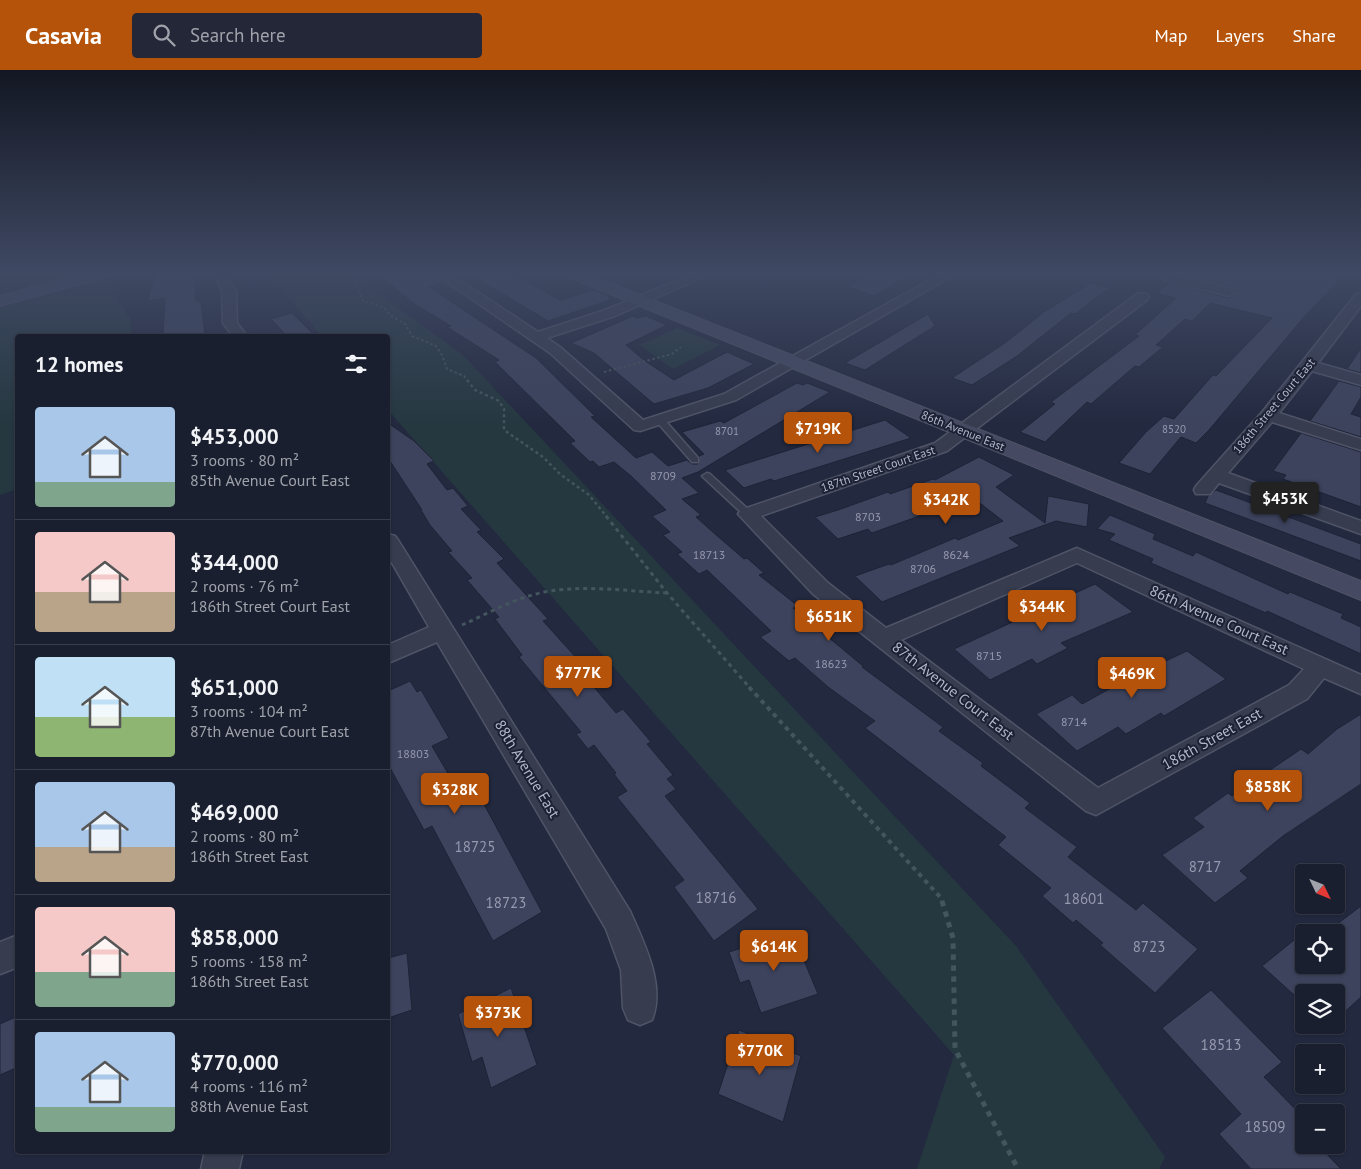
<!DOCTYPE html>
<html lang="en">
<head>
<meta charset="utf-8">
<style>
  body { margin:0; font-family:"PT Sans",sans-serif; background:#232737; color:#f1f3f6; height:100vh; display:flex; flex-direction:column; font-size:19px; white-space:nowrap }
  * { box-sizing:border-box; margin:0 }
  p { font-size:16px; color:#9fa2aa }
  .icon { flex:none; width:28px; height:28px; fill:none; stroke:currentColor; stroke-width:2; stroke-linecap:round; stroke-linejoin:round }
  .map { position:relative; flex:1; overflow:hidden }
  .drawer { position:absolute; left:15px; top:264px; width:375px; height:820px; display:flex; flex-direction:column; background:#1a1f2f; border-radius:5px; box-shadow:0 1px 4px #0004,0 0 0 1px #383d4b }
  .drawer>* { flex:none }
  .needle { width:32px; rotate:133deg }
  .tools { position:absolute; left:1295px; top:794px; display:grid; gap:10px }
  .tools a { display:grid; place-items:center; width:50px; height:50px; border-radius:5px; background:#1a1f2f; box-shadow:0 1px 4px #0004,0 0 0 1px #383d4b; font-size:25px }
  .price { position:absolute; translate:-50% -42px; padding:0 11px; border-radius:5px; background:#b45309; color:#fff; font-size:16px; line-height:32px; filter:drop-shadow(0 1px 2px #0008) }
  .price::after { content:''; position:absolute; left:50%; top:30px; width:15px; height:11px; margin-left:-8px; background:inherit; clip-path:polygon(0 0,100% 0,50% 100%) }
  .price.on { background:#222; color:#fff }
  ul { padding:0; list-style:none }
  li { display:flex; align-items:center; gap:15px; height:125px; padding:0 20px }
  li+li { border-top:1px solid #383d4b }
  li span { display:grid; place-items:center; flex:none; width:140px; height:100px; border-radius:5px; color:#555 }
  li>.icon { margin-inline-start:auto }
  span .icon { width:60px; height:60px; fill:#fffc; stroke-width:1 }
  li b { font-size:21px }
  h2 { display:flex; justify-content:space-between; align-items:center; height:60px; padding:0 20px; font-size:21px }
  header { display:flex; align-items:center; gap:30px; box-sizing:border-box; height:70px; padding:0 25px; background:#b45309; color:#fff }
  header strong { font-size:24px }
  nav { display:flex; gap:28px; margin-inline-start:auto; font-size:18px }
  .search { width:350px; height:45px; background:#232737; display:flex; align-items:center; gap:12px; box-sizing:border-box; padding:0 18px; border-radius:5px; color:#9fa2aa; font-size:19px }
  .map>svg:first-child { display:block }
  .green { fill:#253840 }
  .building { fill:#3d435d; stroke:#1e2336 }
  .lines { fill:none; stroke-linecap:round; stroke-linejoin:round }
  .lane-casing { stroke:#4f5467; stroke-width:3 }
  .street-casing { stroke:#4f5467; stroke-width:3 }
  .secondary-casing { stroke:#4f5467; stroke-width:2 }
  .path-far4 { stroke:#43555d; stroke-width:2; stroke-dasharray:2.5 2.5; stroke-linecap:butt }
  .path-far3 { stroke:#43555d; stroke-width:2.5; stroke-dasharray:3 3; stroke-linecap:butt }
  .path-far2 { stroke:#43555d; stroke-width:3; stroke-dasharray:4 4; stroke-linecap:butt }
  .path-far1 { stroke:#43555d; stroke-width:4; stroke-dasharray:4.5 4.5; stroke-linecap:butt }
  .path { stroke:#43555d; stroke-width:5; stroke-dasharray:5.5 5.5; stroke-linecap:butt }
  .lane { fill:#373c4f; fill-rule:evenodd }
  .street { fill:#373c4f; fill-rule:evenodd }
  .secondary { fill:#454a62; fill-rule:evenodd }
  .labels { text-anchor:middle; stroke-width:4; stroke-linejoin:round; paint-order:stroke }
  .far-number-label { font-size:11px; fill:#969aaf }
  .far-street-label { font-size:12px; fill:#b3b7ca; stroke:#1c2134 }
  .number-label { font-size:12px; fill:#969aaf }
  .street-label { font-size:15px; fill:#b3b7ca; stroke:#1c2134 }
  .near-number-label { font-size:15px; fill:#969aaf }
</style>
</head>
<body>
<header>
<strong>Casavia</strong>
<div class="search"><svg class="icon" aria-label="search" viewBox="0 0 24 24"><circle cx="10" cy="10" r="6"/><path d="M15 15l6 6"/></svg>Search here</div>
<nav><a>Map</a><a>Layers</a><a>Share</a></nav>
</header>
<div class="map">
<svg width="1361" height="1099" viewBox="0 0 1361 1099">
  <rect width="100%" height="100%" fill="#23293f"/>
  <g class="green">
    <polygon points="0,201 96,201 0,227"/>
    <polygon points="265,201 347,201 464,286 1016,876 1165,1087 1159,1099 917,1099 954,985 388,340 388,266 322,266"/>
    <polygon points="106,209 130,249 132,266 18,266 17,419 0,425 0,238"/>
    <polygon points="677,258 720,275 673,299 640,275"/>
  </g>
  <g class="building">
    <polygon points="159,201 194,201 196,231 201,231 205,266 163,266 165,228 148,231 152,214"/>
    <polygon points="400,201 429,201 444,212 429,217 536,288 595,346 591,347 636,388 652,382 668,396 687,390 692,394 698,394 699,386 704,384 682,362 720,351 724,353 797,313 803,315 807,313 830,322 698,402 682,408 699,423 682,429 701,445 696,447 715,464 744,489 747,488 764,503 759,505 798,536 793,538 863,596 862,597 943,657 939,661 983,693 981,696 1030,733 1025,738 1077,777 1068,787 1136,840 1143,833 1198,879 1155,923 1100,875 1103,873 1076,850 1073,853 1042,826 1051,818 998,775 1006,767 865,658 875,651 828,617 795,588 789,591 760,567 771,561 707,500 699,504 677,484 682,482 663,465 670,462 652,446 666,440 631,406 614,392 599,397 593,391 590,392 570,373 575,371 495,292 499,290 447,257 451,256 413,233 381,206"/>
    <polygon points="450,201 507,201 560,230 594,220 608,225 610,230 548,251 468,203 468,205 460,208"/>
    <polygon points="876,201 917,201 874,226 847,217"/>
    <polygon points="1187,201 1348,201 1304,247 1209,360 1196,373 1181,367 1150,404 1119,393 1146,362 1164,346 1174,349 1213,305 1216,306 1272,248 1210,233 1192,251 1185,249 1156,275 1163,277 1139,297 1135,296 1091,334 1087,332 1045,372 1020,362 1055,334 1051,332 1139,266 1135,265 1176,228 1157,223 1170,213 1229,228 1238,222 1234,217 1184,204"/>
    <polygon points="1091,213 1109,218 1079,241 1075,244 1071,243 1017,286 972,315 952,308 1005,273 1044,242"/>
    <polygon points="292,243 315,266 287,266 271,249"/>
    <polygon points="928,244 935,256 865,300 845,293"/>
    <polygon points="633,246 636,248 646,246 667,255 626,275 645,291 674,310 727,282 754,294 708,318 654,334 594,283 571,273"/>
    <polygon points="1361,278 1361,303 1347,299"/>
    <polygon points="1339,311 1361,317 1361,327 1351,344 1361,347 1361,367 1310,351"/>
    <polygon points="885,350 911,368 774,411 771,409 744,418 725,400"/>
    <polygon points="388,353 414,371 434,391 427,394 447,420 453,418 468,436 461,439 481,460 477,462 504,489 497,493 548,549 543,551 581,593 576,596 616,643 623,639 651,672 647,674 673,705 667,709 676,719 665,726 758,839 714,871 674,817 684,810 617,727 627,721 614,704 616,703 594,675 588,679 576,664 581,662 519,587 522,585 495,549 499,547 467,510 472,508 448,482 452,481 430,455 421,440 422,440 388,388"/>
    <polygon points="1301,363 1361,382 1361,437 1283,409 1286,405 1273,401"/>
    <polygon points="979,387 1014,405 996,417 1045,453 1048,426 1089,434 1087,457 1056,451 1009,468 1020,476 882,532 855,506 889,494 891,495 955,468 958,470 1003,451 972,427 872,463 868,459 838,469 815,447 838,440 888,422 890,424 933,409 935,410"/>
    <polygon points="1216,420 1361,474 1361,491 1205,433 1208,426"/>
    <polygon points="1110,445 1155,464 1153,469 1193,486 1196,482 1288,524 1290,522 1343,544 1341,548 1361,557 1361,584 1267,541 1266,543 1151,493 1153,489 1109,470 1115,464 1097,459"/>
    <polygon points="1095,514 1133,542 1061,573 1068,578 1037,594 1032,589 990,610 954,579"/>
    <polygon points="1187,581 1226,609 1164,646 1161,643 1126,664 1118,657 1077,681 1036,644 1072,625 1082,634 1122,612 1113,605 1121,601 1114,596 1130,587 1138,593 1144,590 1153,597"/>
    <polygon points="410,611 417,622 421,620 449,668 432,676 457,719 472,712 542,842 493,871 432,756 424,760 388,694 388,621"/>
    <polygon points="1361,644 1361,714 1283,766 1240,801 1248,808 1215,833 1162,785 1204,757 1193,748 1228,723 1232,726 1301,679 1308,684 1337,659"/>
    <polygon points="1361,836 1361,927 1336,950 1336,922 1304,922 1304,934 1262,896 1304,862 1304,895 1336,895 1336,855"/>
    <polygon points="792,862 818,924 761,943 749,910 740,913 729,882"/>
    <polygon points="407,883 412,940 388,948 388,888"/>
    <polygon points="511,918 537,995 491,1018 482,987 472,992 458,944"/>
    <polygon points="1211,920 1282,992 1264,1007 1304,1048 1304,1075 1318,1075 1341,1099 1251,1099 1219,1064 1241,1044 1162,958"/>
    <polygon points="18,946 18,997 0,1005 0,954"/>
    <polygon points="739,960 801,986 783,1052 718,1024"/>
  </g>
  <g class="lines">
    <g class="lane-casing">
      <g id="lane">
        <polygon points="660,347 663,348 698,388 698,392 692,392 657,352 657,348"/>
        <polygon points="707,403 710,404 751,442 753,444 751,446 745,446 704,408 702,406"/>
      </g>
    </g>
    <g class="street-casing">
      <g id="street">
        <polygon points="431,201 446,201 538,262 605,240 700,201 717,201 615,246 547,268 560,277 643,350 724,324 946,201 961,201 736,330 640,361 634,360 550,283"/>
        <polygon points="1151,201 1167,201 1234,219 1236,222 1229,226 1164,210"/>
        <polygon points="224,208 229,209 236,221 237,253 247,266 233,266 223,253 222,221 218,212"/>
        <path d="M1142 223 1147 224 1149 227 1147 230 947 381 761 446 828 513 886 558 1077 478 1361 605V624L1324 608 1307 629 1096 745 1086 741 836 543 812 523 738 444 741 440 935 373 1137 224ZM1077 493 1304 599 1289 615 1098 718 901 570Z"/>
        <polygon points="1361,223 1361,236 1318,293 1361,305 1361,315 1312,301 1279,343 1361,369 1361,380 1272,352 1228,403 1361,451 1361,464 1219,413 1210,424 1196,424 1194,420 1196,416 1263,341 1356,224"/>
        <path d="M388 464 395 466 398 470 630 841C644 873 666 915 652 950L640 955 628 950 623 938 621 900 606 859 437 572 388 593V575L429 557 388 486Z"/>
        <polygon points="18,865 18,897 0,904 0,872"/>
        <polygon points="205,1081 243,1081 239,1099 201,1099"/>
      </g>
    </g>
    <g class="secondary-casing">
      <g id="secondary">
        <polygon points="95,201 121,201 118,204 0,236 0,226"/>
        <polygon points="558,201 580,201 1361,511 1361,530 561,204"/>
      </g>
    </g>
    <g class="path-far4">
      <polyline points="352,201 363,231 384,237 390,245 405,254 412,266 436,276 442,285 447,299 464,306 468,311"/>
      <polyline points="604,302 672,284 681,277"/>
    </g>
    <polyline class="path-far3" points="467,310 475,320 499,331 504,339 504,360 543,387 561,405 589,425 607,447"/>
    <g class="path-far2">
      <polyline points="606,446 667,523 750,618"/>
      <path d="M462 555C487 544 513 529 540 523 580 514 625 521 666 523"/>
    </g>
    <polyline class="path-far1" points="749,617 941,828 942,832"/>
    <polyline class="path" points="942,831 953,868 955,979 1018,1099"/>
    <use href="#lane" class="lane"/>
    <use href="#street" class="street"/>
    <use href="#secondary" class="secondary"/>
  </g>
  <linearGradient id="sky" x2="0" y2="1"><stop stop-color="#131723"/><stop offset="0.57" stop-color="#3f4963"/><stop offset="1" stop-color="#3f4963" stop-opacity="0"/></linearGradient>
  <rect width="1361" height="355" fill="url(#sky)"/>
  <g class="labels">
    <g class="far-number-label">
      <text x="1174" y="363">8520</text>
      <text x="727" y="365">8701</text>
    </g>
    <g class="far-street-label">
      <text transform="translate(1274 336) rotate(-50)" y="4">186th Street Court East</text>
      <text transform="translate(963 361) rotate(22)" y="4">86th Avenue East</text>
      <text transform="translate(878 399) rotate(-19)" y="4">187th Street Court East</text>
    </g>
    <g class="number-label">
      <text x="663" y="410">8709</text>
      <text x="868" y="451">8703</text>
      <text x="709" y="489">18713</text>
      <text x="956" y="489">8624</text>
      <text x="923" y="503">8706</text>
      <text x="989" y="590">8715</text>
      <text x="831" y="598">18623</text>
      <text x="1074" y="656">8714</text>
      <text x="413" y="688">18803</text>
    </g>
    <g class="street-label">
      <text transform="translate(1219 550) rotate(24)" y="5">86th Avenue Court East</text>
      <text transform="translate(953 621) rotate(38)" y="5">87th Avenue Court East</text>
      <text transform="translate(1212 669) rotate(-29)" y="5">186th Street East</text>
      <text transform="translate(527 699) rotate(59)" y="5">88th Avenue East</text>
    </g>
    <g class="near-number-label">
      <text x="475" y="782">18725</text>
      <text x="1205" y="802">8717</text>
      <text x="716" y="833">18716</text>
      <text x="1084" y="834">18601</text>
      <text x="506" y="838">18723</text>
      <text x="1149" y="882">8723</text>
      <text x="1221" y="980">18513</text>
      <text x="1265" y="1062">18509</text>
    </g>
  </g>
</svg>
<div class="tools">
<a><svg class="needle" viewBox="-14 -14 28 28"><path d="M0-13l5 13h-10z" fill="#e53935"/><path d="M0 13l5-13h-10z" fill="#9fa2aa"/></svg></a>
<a><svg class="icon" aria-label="locate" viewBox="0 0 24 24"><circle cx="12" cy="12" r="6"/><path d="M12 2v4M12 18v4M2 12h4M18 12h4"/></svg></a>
<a><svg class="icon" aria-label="layers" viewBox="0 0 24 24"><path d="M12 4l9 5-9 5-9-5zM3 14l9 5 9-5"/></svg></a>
<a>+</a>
<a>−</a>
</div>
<b class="price" style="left:818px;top:384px">$719K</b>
<b class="price on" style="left:1285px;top:454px">$453K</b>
<b class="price" style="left:946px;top:455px">$342K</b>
<b class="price" style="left:1042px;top:562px">$344K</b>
<b class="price" style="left:829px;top:572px">$651K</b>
<b class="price" style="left:578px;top:628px">$777K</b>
<b class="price" style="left:1132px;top:629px">$469K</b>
<b class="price" style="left:1268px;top:742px">$858K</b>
<b class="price" style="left:455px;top:745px">$328K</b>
<b class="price" style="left:774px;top:902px">$614K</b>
<b class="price" style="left:498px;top:968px">$373K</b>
<b class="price" style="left:760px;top:1006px">$770K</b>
<section class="drawer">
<h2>12 homes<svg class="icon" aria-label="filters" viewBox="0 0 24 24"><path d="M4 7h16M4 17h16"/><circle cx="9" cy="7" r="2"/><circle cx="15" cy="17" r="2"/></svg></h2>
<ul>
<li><span style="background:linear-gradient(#a9c7e8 75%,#7fa58c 0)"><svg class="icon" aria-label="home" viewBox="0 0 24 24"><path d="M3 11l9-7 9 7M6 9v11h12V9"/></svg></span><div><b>$453,000</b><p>3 rooms · 80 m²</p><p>85th Avenue Court East</p></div></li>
<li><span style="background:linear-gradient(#f6c9c9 60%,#b9a48a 0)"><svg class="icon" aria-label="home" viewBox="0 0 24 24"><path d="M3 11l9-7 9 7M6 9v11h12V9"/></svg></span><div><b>$344,000</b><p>2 rooms · 76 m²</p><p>186th Street Court East</p></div></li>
<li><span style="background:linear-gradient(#bfe0f5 60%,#8fb573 0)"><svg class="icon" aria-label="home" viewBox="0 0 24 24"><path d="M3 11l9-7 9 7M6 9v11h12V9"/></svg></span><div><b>$651,000</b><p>3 rooms · 104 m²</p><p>87th Avenue Court East</p></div></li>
<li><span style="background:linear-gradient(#a9c7e8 65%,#b9a48a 0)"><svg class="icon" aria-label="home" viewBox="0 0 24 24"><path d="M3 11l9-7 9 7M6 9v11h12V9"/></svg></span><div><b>$469,000</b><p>2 rooms · 80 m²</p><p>186th Street East</p></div></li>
<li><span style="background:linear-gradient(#f6c9c9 65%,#7fa58c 0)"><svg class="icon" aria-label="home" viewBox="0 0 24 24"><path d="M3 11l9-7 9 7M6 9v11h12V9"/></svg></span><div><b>$858,000</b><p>5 rooms · 158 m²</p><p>186th Street East</p></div></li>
<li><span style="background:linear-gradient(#a9c7e8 75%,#7fa58c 0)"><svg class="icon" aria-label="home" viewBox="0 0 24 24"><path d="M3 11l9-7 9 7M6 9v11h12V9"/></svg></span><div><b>$770,000</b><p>4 rooms · 116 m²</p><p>88th Avenue East</p></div></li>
</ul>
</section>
</div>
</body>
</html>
